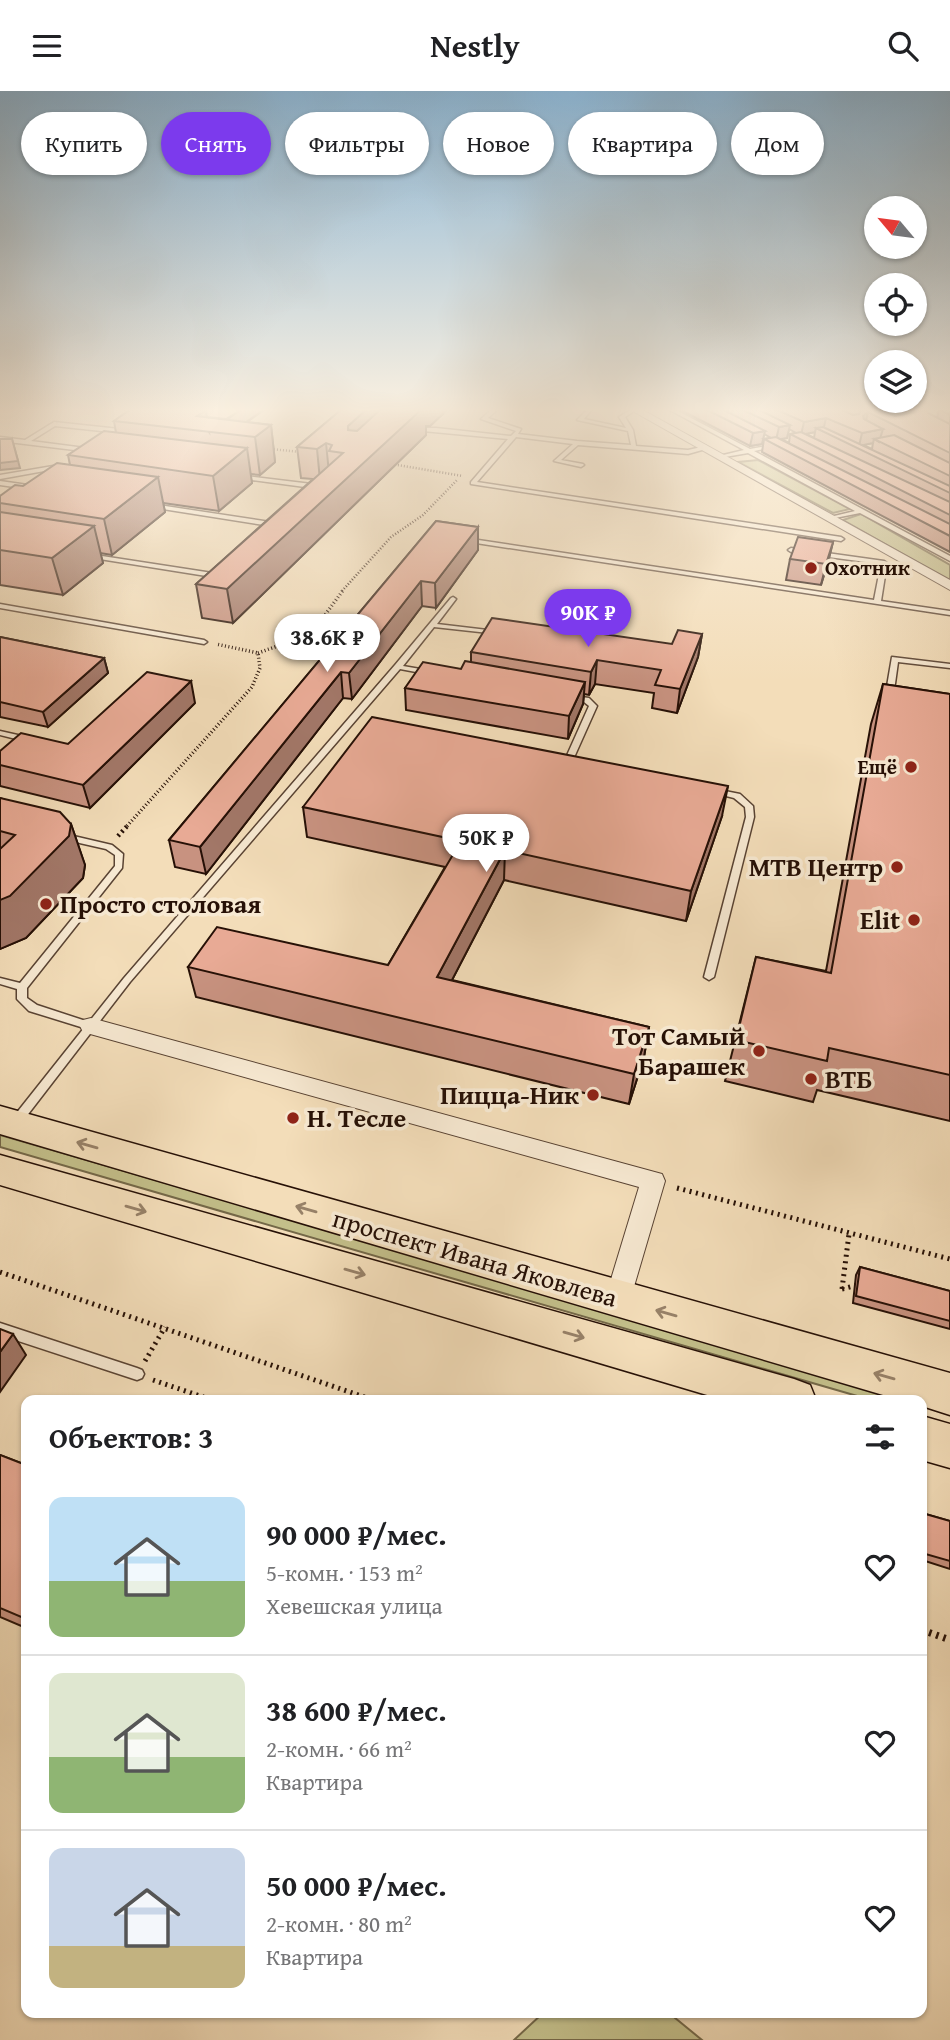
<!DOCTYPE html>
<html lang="ru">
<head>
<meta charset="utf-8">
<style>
  body { margin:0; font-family:"Gentium Book Plus",serif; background:#f6f6f6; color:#202124; height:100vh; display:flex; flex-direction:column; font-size:26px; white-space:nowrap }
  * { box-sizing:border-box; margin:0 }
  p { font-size:23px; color:#757577 }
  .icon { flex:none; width:38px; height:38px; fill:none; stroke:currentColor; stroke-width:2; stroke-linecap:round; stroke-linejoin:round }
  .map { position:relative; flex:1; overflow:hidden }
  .panel { position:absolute; left:21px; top:1304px; width:906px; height:623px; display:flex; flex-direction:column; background:#fff; border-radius:14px; box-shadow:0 2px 5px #0004 }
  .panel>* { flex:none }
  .banner { position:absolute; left:21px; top:21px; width:908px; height:63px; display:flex; gap:14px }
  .needle { width:46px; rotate:299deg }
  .controls { position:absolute; left:864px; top:105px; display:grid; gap:14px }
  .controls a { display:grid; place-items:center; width:63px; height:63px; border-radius:50%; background:#fff; box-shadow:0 2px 5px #0004; font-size:35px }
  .price { position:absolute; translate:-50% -60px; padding:0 16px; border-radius:24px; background:#fff; color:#222; font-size:23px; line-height:46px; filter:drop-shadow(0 2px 4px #0008) }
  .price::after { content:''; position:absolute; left:50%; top:42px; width:21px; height:16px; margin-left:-10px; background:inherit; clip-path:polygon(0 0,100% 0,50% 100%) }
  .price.current { background:#7c3aed; color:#fff }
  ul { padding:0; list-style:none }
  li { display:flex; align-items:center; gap:21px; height:175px; padding:0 28px }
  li+li { border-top:2px solid #e0e0e0 }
  li span { display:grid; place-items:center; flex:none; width:196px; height:140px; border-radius:14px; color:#555 }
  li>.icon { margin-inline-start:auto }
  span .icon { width:84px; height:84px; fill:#fffc; stroke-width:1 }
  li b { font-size:30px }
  h2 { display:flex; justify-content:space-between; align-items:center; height:84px; padding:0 28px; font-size:30px }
  .tag { padding:0 24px; border-radius:32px; background:#fff; box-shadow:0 2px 5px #0004; font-size:24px; line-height:63px }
  .tag.current { background:#7c3aed; color:#fff }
  header { display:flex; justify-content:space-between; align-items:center; height:91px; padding:0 28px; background:#fff; font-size:32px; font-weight:700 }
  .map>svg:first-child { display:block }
  .green { fill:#c3bf8a; stroke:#746848; stroke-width:2 }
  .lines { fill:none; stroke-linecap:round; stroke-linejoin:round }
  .lane-casing { stroke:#594333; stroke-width:3 }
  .street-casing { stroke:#594333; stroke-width:2 }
  .primary-casing { stroke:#261006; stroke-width:3 }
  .path-far4 { stroke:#261006; stroke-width:2.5; stroke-dasharray:1 2; stroke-linecap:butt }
  .path-far3 { stroke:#261006; stroke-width:3.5; stroke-dasharray:1 2.5; stroke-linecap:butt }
  .path-far2 { stroke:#261006; stroke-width:4.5; stroke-dasharray:2 3.5; stroke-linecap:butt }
  .path-far1 { stroke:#261006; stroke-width:5; stroke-dasharray:2 4.5; stroke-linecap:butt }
  .path { stroke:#261006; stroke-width:7; stroke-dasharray:2.5 5; stroke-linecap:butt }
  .lane { fill:#f7e9d2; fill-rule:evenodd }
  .street { fill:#f7e9d2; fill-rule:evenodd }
  .primary { fill:#f3ddb9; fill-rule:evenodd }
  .wall { fill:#c89280; stroke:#261006; stroke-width:2; fill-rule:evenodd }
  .shaded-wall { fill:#a27768; stroke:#261006; stroke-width:2 }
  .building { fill:#e8aa95; stroke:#261006; stroke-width:2 }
  .oneway { stroke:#978168 }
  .poi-dot { fill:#8f2418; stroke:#f7e9d2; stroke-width:2.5 }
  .labels { text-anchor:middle; stroke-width:7; stroke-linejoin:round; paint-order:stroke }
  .far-poi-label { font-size:21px; font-weight:bold; fill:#261006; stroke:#f7e9d2; text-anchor:start }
  .poi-label { font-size:26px; font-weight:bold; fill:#261006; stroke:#f7e9d2; text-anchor:end }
  .street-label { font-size:26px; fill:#261006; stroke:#f7e9d2 }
</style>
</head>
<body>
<header><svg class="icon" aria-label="menu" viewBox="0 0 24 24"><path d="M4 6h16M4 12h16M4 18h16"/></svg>Nestly<svg class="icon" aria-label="search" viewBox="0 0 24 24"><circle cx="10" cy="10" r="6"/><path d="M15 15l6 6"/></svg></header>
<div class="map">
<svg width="950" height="1949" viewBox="0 0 950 1949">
  <rect width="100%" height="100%" fill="#f3ddb9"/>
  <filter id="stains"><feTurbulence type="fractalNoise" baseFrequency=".00286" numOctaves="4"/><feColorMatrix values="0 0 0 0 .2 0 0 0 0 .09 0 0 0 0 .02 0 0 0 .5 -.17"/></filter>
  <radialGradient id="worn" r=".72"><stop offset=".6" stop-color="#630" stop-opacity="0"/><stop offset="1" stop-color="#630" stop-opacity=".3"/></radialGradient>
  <g class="green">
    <polygon points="758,369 850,418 833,422 738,371"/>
    <polygon points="861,423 950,474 950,490 843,429"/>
    <polygon points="0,1044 915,1309 871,1309 0,1056"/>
    <polygon points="543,1922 669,1922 702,1949 514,1949"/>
  </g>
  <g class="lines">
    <g class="lane-casing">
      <g id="lane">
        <polygon points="492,318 498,318 488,327 521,338 518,343 577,350 631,354 628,340 577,329 588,318 592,318 584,328 626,337 619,326 632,318 637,318 625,326 633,339 636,355 688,359 706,355 709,357 688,363 578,354 561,369 583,373 584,374 581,376 554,370 573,353 516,346 477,391 841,446 844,448 841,450 471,393 471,391 508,348 412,339 415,337 436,337 511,345 516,340 481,328"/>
        <polygon points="668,318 674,318 750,358 778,353 778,355 754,360 950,465 950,470 860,422 830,428 830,426 855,420 748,362 719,367 719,365 744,359"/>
        <polygon points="54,331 129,339 132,341 129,343 55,335 31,350 93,358 91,361 0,350 0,346 25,349"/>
        <polygon points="59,374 62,376 61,377 0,388 0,384"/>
        <polygon points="238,384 320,394 323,396 320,398 236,387 235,386"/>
        <polygon points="0,390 28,394 31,396 28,398 0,394"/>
        <polygon points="152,413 277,432 280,434 277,436 150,416 149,415"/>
        <polygon points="465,447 874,509 881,473 791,461 788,459 791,457 884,470 887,472 881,510 950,520 950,524 463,450 462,449"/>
        <polygon points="89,463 219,483 222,485 219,487 87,466 87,464"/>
        <polygon points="453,506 456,508 437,533 496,540 498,541 498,543 434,536 403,575 432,580 432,584 400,578 130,891 19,1035 11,1035 10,1032 11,1029 84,937 29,920 17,908 17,898 0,893 0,887 20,892 115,775 115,764 106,758 62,748 62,744 65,743 112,754 123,763 122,777 27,897 27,907 37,914 89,931 124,887 395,574 451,507"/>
        <polygon points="0,513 204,549 207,551 204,553 0,517"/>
        <polygon points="892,566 950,573 950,577 898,571 893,607 889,609 885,607"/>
        <polygon points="566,604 589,607 597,615 572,671 568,673 564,671 589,615 584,611 566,608"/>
        <polygon points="0,640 31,647 32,649 28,651 0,644"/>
        <polygon points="710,697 740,703 753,715 754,726 714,886 709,889 704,886 746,726 745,716 734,707 710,701"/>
        <polygon points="0,1232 137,1277 142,1279 144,1283 142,1287 137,1289 0,1244"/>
      </g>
    </g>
    <g class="street-casing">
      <g id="street">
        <polygon points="629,318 641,318 950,489 950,499"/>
        <polygon points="91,927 662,1083 665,1090 628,1216 618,1220 608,1216 605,1208 639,1096 83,941 80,935 83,929"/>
      </g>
    </g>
    <g class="primary-casing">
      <g id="primary">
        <polygon points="0,1015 950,1282 950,1324 922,1315 922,1309 900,1309 0,1043"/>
        <polygon points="0,1064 794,1288 810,1294 816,1309 724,1309 0,1094"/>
        <polygon points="922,1325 950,1333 950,1377 922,1369"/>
      </g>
    </g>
    <g class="path-far4">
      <polyline points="880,323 890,318"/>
      <polyline points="271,358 301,361"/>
      <polyline points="392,373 463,385"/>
      <polyline points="342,500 391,446 423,424 458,388"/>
    </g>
    <g class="path-far3">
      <polyline points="258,562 311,543 344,498"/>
      <polyline points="127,735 252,596 260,577 258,562 216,553"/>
    </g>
    <polyline class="path-far2" points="118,745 129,733"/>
    <g class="path-far1">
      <polyline points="677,1097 950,1168"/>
      <polyline points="0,1181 373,1309"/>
      <polyline points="842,1198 858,1194"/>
      <polyline points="842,1198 849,1143"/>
      <polyline points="145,1270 165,1236"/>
      <polyline points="153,1289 212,1309"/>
    </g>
    <polyline class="path" points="922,1539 950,1549"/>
    <use href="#lane" class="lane"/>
    <use href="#street" class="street"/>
    <use href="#primary" class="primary"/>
  </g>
  <g class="wall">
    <polygon points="131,318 265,318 247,331 271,334 275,371 260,384 250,383 252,392 219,420 163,412 165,421 112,464 100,462 103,472 63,504 0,494 0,405 70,374 68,364 116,342 114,330"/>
    <polygon points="341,318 448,318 430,335 426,335 426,344 233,532 202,527 196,493 313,388 301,387 297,356 341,319"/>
    <path d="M679 318H879L895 325 928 322 937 327 939 318H950V461L762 361 764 348 771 347 764 343 762 353 750 355ZM789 338 796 342 790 343 789 352 781 348 787 347ZM815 341 814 347 806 343ZM873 352 872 358 863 354Z"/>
    <polygon points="436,430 478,436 478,459 436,517 422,515 352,608 343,607 206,783 175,776 169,749"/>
    <polygon points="833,451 828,471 821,494 786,489 790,468"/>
    <polygon points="702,543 698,566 677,622 652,617 654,602 595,593 589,604 584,603 583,613 568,648 406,619 405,597 461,578 471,571 471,561 672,553"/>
    <polygon points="0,546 104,567 108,582 48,636 0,626"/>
    <polygon points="883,593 950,603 950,1030 817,999 813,1011 725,990 756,866 826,880 871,633"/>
    <polygon points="195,612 90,717 0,695 0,660 68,653"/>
    <polygon points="0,707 71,733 85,774 83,787 26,847 0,858"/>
    <polygon points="303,716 722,725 686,830 504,789 452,889 649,936 644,966 629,1013 196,906 188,876 388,874 445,776 307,746"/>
    <polygon points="860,1176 950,1200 950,1238 853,1212 856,1184"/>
    <polygon points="0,1364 26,1374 26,1537 0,1526"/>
    <polygon points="922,1422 950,1430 950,1478 922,1469"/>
  </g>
  <g class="shaded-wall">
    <polygon points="242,318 265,318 229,343 219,334"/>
    <polygon points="367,318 448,318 430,335 426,335 426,344 233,532 227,498 350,369 348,335"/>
    <polygon points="206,319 209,341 197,325"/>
    <polygon points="868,321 865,334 863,325"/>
    <polygon points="826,327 823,340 816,337 815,341 801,344 804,331"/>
    <polygon points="271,334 275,371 260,384 255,346"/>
    <polygon points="790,334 787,347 776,349 779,336"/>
    <polygon points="883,338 879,351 874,348 873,352 859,355 862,342"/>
    <polygon points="765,340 762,353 750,355 753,342"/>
    <polygon points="12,348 20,377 0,379 0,372"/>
    <polygon points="326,352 329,382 320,389 317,358"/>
    <polygon points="247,357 252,392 219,420 213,385"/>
    <polygon points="158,386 165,421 112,464 104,428"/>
    <polygon points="94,435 103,472 63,504 52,467"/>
    <polygon points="478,436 478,459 436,517 435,492"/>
    <polygon points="833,451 828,471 821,494 826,473"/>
    <polygon points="421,490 422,515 352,608 349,582"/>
    <polygon points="702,543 698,566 677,622 680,598"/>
    <polygon points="104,567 108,582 48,636 43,621"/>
    <polygon points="597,569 595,593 589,604 591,581"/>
    <polygon points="341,581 343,607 206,783 200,756"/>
    <polygon points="191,590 195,612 90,717 83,694"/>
    <polygon points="585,591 583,613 568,648 569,625"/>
    <polygon points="728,695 722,725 686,830 691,800"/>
    <polygon points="71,733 85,774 83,787 26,847 0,858 0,809"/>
    <polygon points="505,759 504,789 438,916 437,886"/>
    <polygon points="649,936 644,966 629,1013 634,983"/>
    <polygon points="13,1243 26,1264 0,1301 0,1261"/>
  </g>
  <g class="building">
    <polygon points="131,318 195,318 206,319 197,325 271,334 255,346 114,330"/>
    <polygon points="195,318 242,318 226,328 207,326 206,319"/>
    <polygon points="342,318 367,318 348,335 348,339 357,340 381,318 422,318 227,498 196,493 343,362 329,360 332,354 326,352 317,358 297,356"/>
    <polygon points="705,318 722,318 765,340 753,342"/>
    <polygon points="741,318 757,318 790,334 779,336"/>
    <polygon points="775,318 840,318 853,324 859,323 861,319 857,318 879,318 895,325 927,319 928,322 950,333 950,362 868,321 863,325 864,328 883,338 862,342 826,327 804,331"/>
    <polygon points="939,318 950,318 950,324"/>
    <polygon points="823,336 950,395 950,402 816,337"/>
    <polygon points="104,340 247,357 213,385 68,364"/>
    <polygon points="801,341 950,411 950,424 790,343"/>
    <polygon points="894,344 950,372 950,385 874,348"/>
    <polygon points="776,346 950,433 950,445 764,348"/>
    <polygon points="0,348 12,348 18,370 0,372"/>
    <polygon points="57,372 158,386 104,428 0,412 0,405 15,394 23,395"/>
    <polygon points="0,421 94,435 52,467 0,459"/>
    <polygon points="436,430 478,436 435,492 421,490 349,582 341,581 200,756 169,749"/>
    <polygon points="798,446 833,451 826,473 790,468"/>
    <polygon points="492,527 672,553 678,539 702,543 680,598 655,594 661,579 597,569 591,581 471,561"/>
    <polygon points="0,546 104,567 43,621 0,611"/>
    <polygon points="465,570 585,591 569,625 405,597 423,571 461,578"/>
    <polygon points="147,581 191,590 83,694 0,674 0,660 21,642 68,653"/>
    <polygon points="883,593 950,603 950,984 829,957 827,970 736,949 756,866 831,882"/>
    <polygon points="372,626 728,695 691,800 505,759 437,886 649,936 634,983 188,876 217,836 388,874 461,750 303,716"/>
    <polygon points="0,707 60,721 71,733 69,745 10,805 0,809 0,758 15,744 0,740"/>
    <polygon points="860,1176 950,1200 950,1230 856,1205"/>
    <polygon points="0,1238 13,1243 0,1261"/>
    <polygon points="0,1364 26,1374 26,1528 0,1517"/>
    <polygon points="922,1422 950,1430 950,1470 922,1462"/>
  </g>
  <defs><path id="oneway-shaft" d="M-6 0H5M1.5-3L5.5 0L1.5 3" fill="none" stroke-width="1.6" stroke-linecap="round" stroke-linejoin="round" transform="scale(1.75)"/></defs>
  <g class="oneway">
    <use href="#oneway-shaft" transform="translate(87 1054) rotate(-164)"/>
    <use href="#oneway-shaft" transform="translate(136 1118) rotate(16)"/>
    <use href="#oneway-shaft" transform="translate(306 1118) rotate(-164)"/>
    <use href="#oneway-shaft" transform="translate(355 1181) rotate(16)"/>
    <use href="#oneway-shaft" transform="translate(666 1222) rotate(-164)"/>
    <use href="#oneway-shaft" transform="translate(574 1244) rotate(16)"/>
    <use href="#oneway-shaft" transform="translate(884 1285) rotate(-164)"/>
  </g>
  <linearGradient id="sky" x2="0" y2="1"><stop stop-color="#8bb6d6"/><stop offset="0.54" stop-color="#faf0e0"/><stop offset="1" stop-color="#faf0e0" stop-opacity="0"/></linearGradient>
  <rect width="950" height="591" fill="url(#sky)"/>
  <g class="poi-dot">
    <circle cx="811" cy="477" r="7"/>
    <circle cx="911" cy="676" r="7"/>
    <circle cx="897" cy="776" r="7"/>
    <circle cx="46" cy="813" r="7"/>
    <circle cx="914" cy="829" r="7"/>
    <circle cx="759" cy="960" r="7"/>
    <circle cx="811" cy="988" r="7"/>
    <circle cx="593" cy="1004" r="7"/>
    <circle cx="293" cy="1027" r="7"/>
  </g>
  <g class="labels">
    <g class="far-poi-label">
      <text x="825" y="484">Охотник</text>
      <text x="897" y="683" text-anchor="end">Ещё</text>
    </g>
    <g class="poi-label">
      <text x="883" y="785">МТВ Центр</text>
      <text x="60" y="822" text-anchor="start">Просто столовая</text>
      <text x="900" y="838">Elit</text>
      <text x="745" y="954">Тот Самый<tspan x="745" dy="30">Барашек</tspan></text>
      <text x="825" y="997" text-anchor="start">ВТБ</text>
      <text x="579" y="1013">Пицца-Ник</text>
      <text x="307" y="1036" text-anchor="start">Н. Тесле</text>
    </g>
    <g class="street-label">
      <text transform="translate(475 1167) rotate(16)" y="9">проспект Ивана Яковлева</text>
    </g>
  </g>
  <rect width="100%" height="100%" filter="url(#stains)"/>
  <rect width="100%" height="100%" fill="url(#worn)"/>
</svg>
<div class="controls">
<a><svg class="needle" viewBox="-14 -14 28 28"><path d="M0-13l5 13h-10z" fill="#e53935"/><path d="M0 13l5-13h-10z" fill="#757577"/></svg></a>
<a><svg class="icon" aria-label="locate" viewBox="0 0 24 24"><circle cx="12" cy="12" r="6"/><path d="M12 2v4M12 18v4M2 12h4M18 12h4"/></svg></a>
<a><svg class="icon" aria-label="layers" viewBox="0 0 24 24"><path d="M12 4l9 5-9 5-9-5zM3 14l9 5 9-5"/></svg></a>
</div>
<b class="price current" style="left:588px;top:558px">90K ₽</b>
<b class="price" style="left:327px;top:583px">38.6K ₽</b>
<b class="price" style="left:486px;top:783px">50K ₽</b>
<div class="banner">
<a class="tag">Купить</a>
<a class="tag current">Снять</a>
<a class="tag">Фильтры</a>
<a class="tag">Новое</a>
<a class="tag">Квартира</a>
<a class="tag">Дом</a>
</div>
<section class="panel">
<h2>Объектов: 3<svg class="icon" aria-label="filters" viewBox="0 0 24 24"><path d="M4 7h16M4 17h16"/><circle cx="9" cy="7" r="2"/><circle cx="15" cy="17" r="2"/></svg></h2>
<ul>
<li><span style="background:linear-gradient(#bfe0f5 60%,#8fb573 0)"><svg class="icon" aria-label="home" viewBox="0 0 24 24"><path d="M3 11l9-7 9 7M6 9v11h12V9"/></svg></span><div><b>90 000 ₽/мес.</b><p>5-комн. · 153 m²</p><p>Хевешская улица</p></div><svg class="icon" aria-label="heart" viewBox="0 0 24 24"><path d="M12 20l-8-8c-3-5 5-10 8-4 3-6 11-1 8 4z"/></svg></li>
<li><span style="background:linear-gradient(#dfe7d0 60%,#8fb573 0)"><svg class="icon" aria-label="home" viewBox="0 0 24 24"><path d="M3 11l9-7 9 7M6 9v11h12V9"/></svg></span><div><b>38 600 ₽/мес.</b><p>2-комн. · 66 m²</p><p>Квартира</p></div><svg class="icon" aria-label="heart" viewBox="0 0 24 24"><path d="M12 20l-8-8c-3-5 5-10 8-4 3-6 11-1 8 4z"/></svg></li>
<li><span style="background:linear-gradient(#c9d6e8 70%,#c2b280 0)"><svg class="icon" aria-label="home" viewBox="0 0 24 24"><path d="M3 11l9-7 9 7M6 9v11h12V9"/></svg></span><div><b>50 000 ₽/мес.</b><p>2-комн. · 80 m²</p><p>Квартира</p></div><svg class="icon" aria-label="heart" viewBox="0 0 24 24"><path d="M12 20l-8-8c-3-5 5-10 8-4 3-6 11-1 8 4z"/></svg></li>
</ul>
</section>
</div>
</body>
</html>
